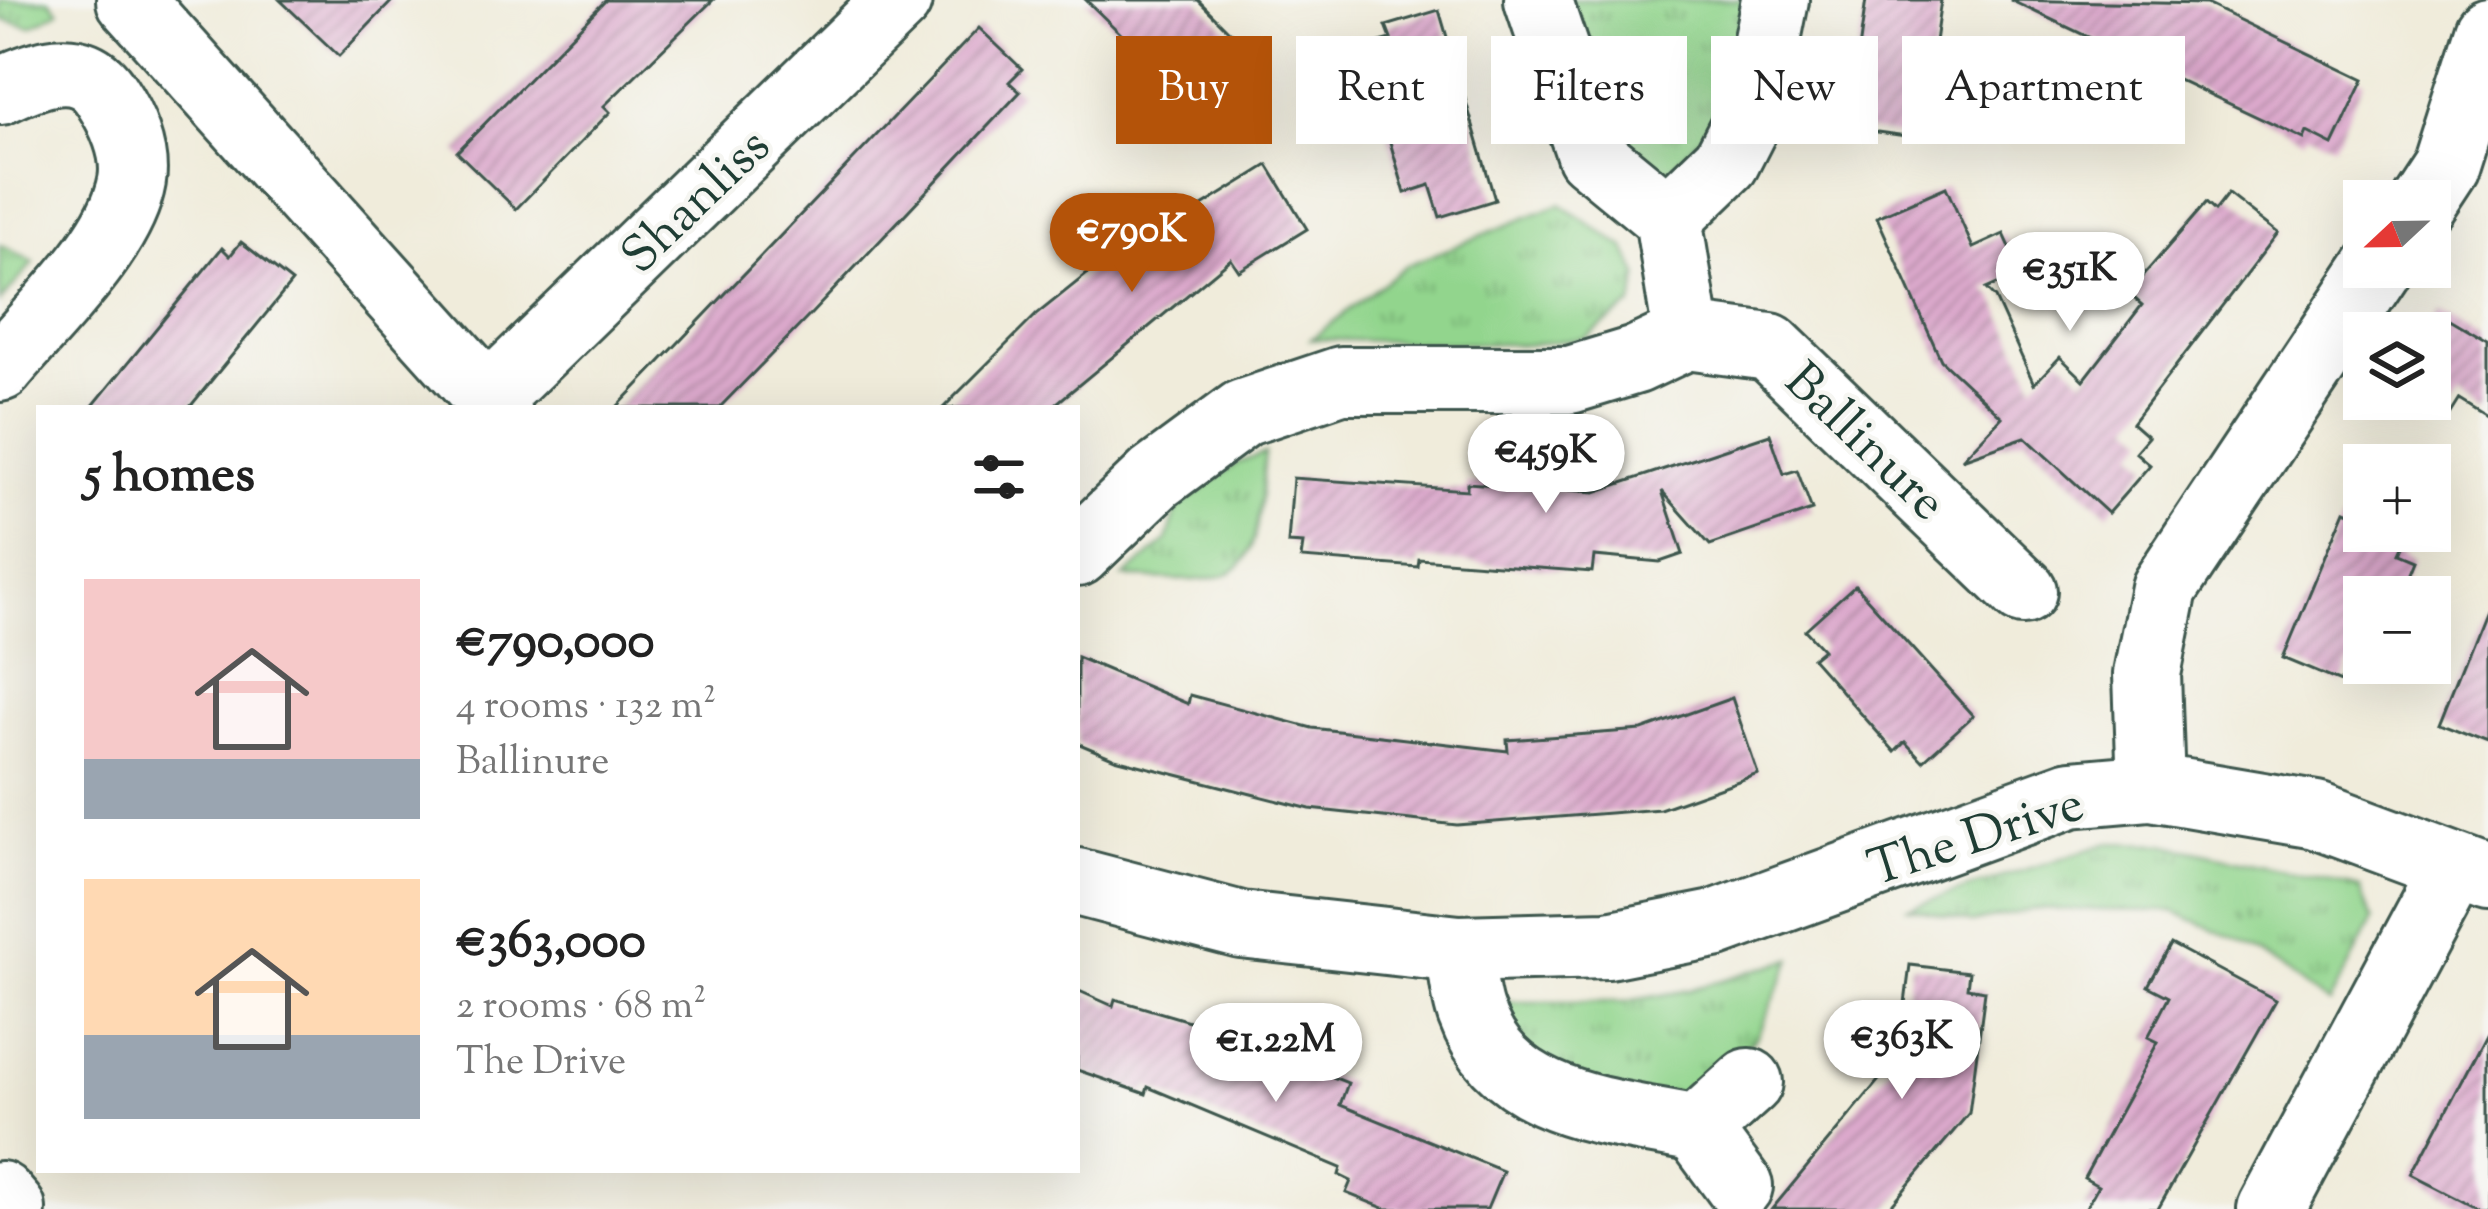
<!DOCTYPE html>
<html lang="en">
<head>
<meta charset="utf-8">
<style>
  body { margin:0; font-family:"Sorts Mill Goudy",serif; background:#f2f2f2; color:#222; height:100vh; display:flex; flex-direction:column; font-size:45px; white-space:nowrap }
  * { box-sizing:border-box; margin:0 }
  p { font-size:39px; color:#767676 }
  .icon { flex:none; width:66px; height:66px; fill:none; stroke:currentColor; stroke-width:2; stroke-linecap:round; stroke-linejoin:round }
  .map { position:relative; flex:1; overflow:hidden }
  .details { position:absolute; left:36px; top:405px; width:1044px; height:768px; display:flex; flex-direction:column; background:#fff; border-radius:0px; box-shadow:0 12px 48px #0002 }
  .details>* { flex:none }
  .top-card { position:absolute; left:1116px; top:36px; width:1140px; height:108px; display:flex; gap:24px }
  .needle { width:78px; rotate:248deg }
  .buttons { position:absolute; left:2343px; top:180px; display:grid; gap:24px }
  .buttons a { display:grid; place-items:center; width:108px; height:108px; border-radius:0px; background:#fff; box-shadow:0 12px 48px #0002; font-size:60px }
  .price { position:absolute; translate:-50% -102px; padding:0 27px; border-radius:42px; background:#fff; color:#222; font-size:39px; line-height:78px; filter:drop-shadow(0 3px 6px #0008) }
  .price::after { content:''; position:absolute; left:50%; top:72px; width:36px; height:27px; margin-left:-18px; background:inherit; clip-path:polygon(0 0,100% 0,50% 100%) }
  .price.current { background:#b45309; color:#fff }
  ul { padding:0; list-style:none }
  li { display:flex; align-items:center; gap:36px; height:300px; padding:0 48px }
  li span { display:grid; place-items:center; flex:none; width:336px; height:240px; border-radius:0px; color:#555 }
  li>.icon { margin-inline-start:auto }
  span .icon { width:144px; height:144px; fill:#fffc; stroke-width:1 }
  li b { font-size:51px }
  h2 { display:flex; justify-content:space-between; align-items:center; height:144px; padding:0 48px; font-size:51px }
  .tag { padding:0 42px; border-radius:0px; background:#fff; box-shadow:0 12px 48px #0002; font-size:42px; line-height:108px }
  .tag.current { background:#b45309; color:#fff }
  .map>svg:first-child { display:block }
  .grass { fill:url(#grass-tufts); stroke:#588960; stroke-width:3 }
  .building { fill:url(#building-hatch) }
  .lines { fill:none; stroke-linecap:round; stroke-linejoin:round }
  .street-casing { stroke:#3e574d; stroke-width:72 }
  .street { stroke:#fff; stroke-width:66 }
  .labels { text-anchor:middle; stroke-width:9; stroke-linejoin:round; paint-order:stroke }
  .street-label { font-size:51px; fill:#1f3d34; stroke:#f6f6f2 }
</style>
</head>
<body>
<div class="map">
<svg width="2488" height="1209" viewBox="0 0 2488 1209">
  <defs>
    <pattern id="grass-tufts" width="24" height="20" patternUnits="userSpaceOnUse" patternTransform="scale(3)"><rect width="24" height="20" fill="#92d58d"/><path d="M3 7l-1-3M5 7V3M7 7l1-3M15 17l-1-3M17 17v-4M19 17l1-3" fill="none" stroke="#77ae74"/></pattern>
    <pattern id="building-hatch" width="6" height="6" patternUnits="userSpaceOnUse" patternTransform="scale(3)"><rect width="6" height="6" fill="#dca9cc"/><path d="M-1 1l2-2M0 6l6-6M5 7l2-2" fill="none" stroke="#b28ba6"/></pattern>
  </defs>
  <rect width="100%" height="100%" fill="#f6f6f2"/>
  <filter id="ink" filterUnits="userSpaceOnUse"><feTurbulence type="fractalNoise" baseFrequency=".00833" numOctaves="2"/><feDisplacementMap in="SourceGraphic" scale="24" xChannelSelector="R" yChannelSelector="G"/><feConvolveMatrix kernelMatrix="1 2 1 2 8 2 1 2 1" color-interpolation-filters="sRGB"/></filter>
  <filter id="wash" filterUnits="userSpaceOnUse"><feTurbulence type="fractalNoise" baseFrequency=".004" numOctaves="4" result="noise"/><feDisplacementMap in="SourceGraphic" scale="48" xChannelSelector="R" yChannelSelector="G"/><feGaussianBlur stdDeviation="2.7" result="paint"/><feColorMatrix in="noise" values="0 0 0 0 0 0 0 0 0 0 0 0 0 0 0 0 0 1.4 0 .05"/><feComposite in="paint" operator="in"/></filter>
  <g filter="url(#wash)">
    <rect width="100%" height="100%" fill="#f0ecdb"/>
    <g class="grass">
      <polygon points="0,0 50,0 59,11 31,27 0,19"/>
      <path d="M1563 0H1745C1730 82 1733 112 1668 171L1636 164 1607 134Z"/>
      <polygon points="1560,204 1625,248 1639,275 1632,305 1585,338 1529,345 1311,339 1405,266"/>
      <polygon points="0,245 34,262 0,302"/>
      <path d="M1265 453C1253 579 1256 587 1124 577L1167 541 1177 509 1237 463Z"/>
      <polygon points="2109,843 2164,844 2360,888 2373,920 2330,1003 2239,941 2173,911 2034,909 1972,923 1909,907"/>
      <polygon points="1792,959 1756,1038 1675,1104 1527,1065 1501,1034 1503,1002 1622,1002 1690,990"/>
    </g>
    <g id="blocks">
      <g class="building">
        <polygon points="280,0 393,0 339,56"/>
        <polygon points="606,0 713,0 604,106 610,112 516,209 457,152"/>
        <polygon points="1086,0 1198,0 1242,44 1188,99"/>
        <polygon points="1866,0 1941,0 1921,138 1848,128"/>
        <polygon points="2010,0 2206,4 2364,80 2333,145 2307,132 2304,139"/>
        <polygon points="1439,10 1495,200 1440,217 1430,185 1405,193 1362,47 1391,39 1386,26"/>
        <polygon points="979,28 1022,69 1009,82 1020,92 810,315 719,408 616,408"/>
        <polygon points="1268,165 1307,229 1239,271 1231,259 1051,408 943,408 1037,314 1152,222 1160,232"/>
        <polygon points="1946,187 1973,248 2004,234 2022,273 1986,289 1995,298 2034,384 2060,357 2084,380 2142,305 2128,293 2206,203 2215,211 2228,194 2278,233 2132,423 2148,437 2135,452 2150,465 2108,513 2025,437 1962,459 2002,417 1941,360 1877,217"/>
        <polygon points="241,242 292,282 189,408 91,408 222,248 230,256"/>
        <polygon points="2439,313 2488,342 2488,417 2459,399 2449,415 2424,399 2430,399 2427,333"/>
        <polygon points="1770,434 1784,474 1797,470 1812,510 1710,545 1662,491 1683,554 1660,562 1594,556 1592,572 1419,559 1418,567 1301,558 1303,544 1288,543 1293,478 1467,490 1467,483 1595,492"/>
        <polygon points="2345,510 2364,518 2364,531 2404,535 2396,553 2413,560 2398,597 2364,597 2364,663 2371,663 2368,671 2349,663 2341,682 2283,658"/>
        <polygon points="1855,585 1973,716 1923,761 1905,742 1895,752 1812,658 1823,649 1805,630"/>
        <polygon points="2486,607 2488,608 2488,743 2439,724"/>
        <polygon points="1077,657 1188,704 1190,695 1312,728 1508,751 1507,740 1642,730 1732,698 1758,774 1660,809 1457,825 1310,809 1115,759 1077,743"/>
        <polygon points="2171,944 2276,1000 2158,1209 2085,1209 2098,1186 2084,1178 2158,1042 2148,1037 2169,997 2148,986"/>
        <polygon points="1910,965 1969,972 1967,988 1985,991 1969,1113 1888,1209 1772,1209 1898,1057"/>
        <polygon points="1077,990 1113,1006 1115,999 1209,1027 1348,1083 1340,1105 1503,1171 1487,1209 1386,1209 1346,1193 1351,1181 1339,1175 1341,1168 1148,1087 1146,1094 1077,1070"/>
        <polygon points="2488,1032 2488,1209 2479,1209 2413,1175"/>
      </g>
    </g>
  </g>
  <g filter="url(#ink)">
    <use href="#blocks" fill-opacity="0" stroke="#3e574d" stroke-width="3"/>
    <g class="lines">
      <g class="street-casing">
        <g id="street">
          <polyline points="130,0 497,408"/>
          <polyline points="1538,0 1590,154 1668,218 1687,336"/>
          <path d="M0 91C35 74 81 55 106 95 121 118 137 152 132 181 121 245 41 318 0 368"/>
          <polyline points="2422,201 2445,166 2488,31"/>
          <polyline points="1668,218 1726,162 1753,109 1775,0"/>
          <polyline points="490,397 898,0"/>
          <polyline points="1077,553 1155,478 1243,413 1341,380 1570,380 1636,360 1687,336 1770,347 2023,591"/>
          <polyline points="2151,787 2147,674 2164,588 2378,267"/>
          <polyline points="1077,882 1241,925 1459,949 1608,945 1714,924 2071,794 2151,787 2316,815 2488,879"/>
          <path d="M1459 949C1463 970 1464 994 1471 1013 1505 1108 1611 1111 1697 1129L1749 1082"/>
          <polyline points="1697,1129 1739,1186"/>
          <polyline points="0,1195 12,1209"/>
          <polyline points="2271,1209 2454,867"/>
        </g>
      </g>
      <use href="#street" class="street"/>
    </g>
  </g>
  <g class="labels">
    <g class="street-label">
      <text transform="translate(694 199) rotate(-44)" y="18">Shanliss</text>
      <text transform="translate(1867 440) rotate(44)" y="18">Ballinure</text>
      <text transform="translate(1975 834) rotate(-18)" y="18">The Drive</text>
    </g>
  </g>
</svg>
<div class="buttons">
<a><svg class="needle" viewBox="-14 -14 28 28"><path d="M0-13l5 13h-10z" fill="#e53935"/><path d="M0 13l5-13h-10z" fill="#767676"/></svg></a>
<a><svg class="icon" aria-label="layers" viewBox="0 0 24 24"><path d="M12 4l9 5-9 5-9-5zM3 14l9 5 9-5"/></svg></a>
<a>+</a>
<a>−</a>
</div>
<b class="price current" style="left:1132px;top:295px">€790K</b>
<b class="price" style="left:2070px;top:334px">€351K</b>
<b class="price" style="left:1546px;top:516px">€459K</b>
<b class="price" style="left:1902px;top:1102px">€363K</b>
<b class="price" style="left:1276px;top:1105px">€1.22M</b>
<div class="top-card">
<a class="tag current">Buy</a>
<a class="tag">Rent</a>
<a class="tag">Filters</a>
<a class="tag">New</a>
<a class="tag">Apartment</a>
</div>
<section class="details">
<h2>5 homes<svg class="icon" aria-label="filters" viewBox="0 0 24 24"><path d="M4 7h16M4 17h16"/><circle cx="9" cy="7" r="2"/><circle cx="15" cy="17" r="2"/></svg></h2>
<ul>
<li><span style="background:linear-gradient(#f6c9c9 75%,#9aa5b1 0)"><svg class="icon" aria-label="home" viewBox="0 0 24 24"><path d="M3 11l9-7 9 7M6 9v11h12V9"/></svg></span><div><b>€790,000</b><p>4 rooms · 132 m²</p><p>Ballinure</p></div></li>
<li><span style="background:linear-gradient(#ffd9b3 65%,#9aa5b1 0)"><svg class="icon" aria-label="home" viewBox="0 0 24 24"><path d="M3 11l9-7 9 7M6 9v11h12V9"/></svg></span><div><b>€363,000</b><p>2 rooms · 68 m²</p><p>The Drive</p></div></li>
</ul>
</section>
</div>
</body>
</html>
